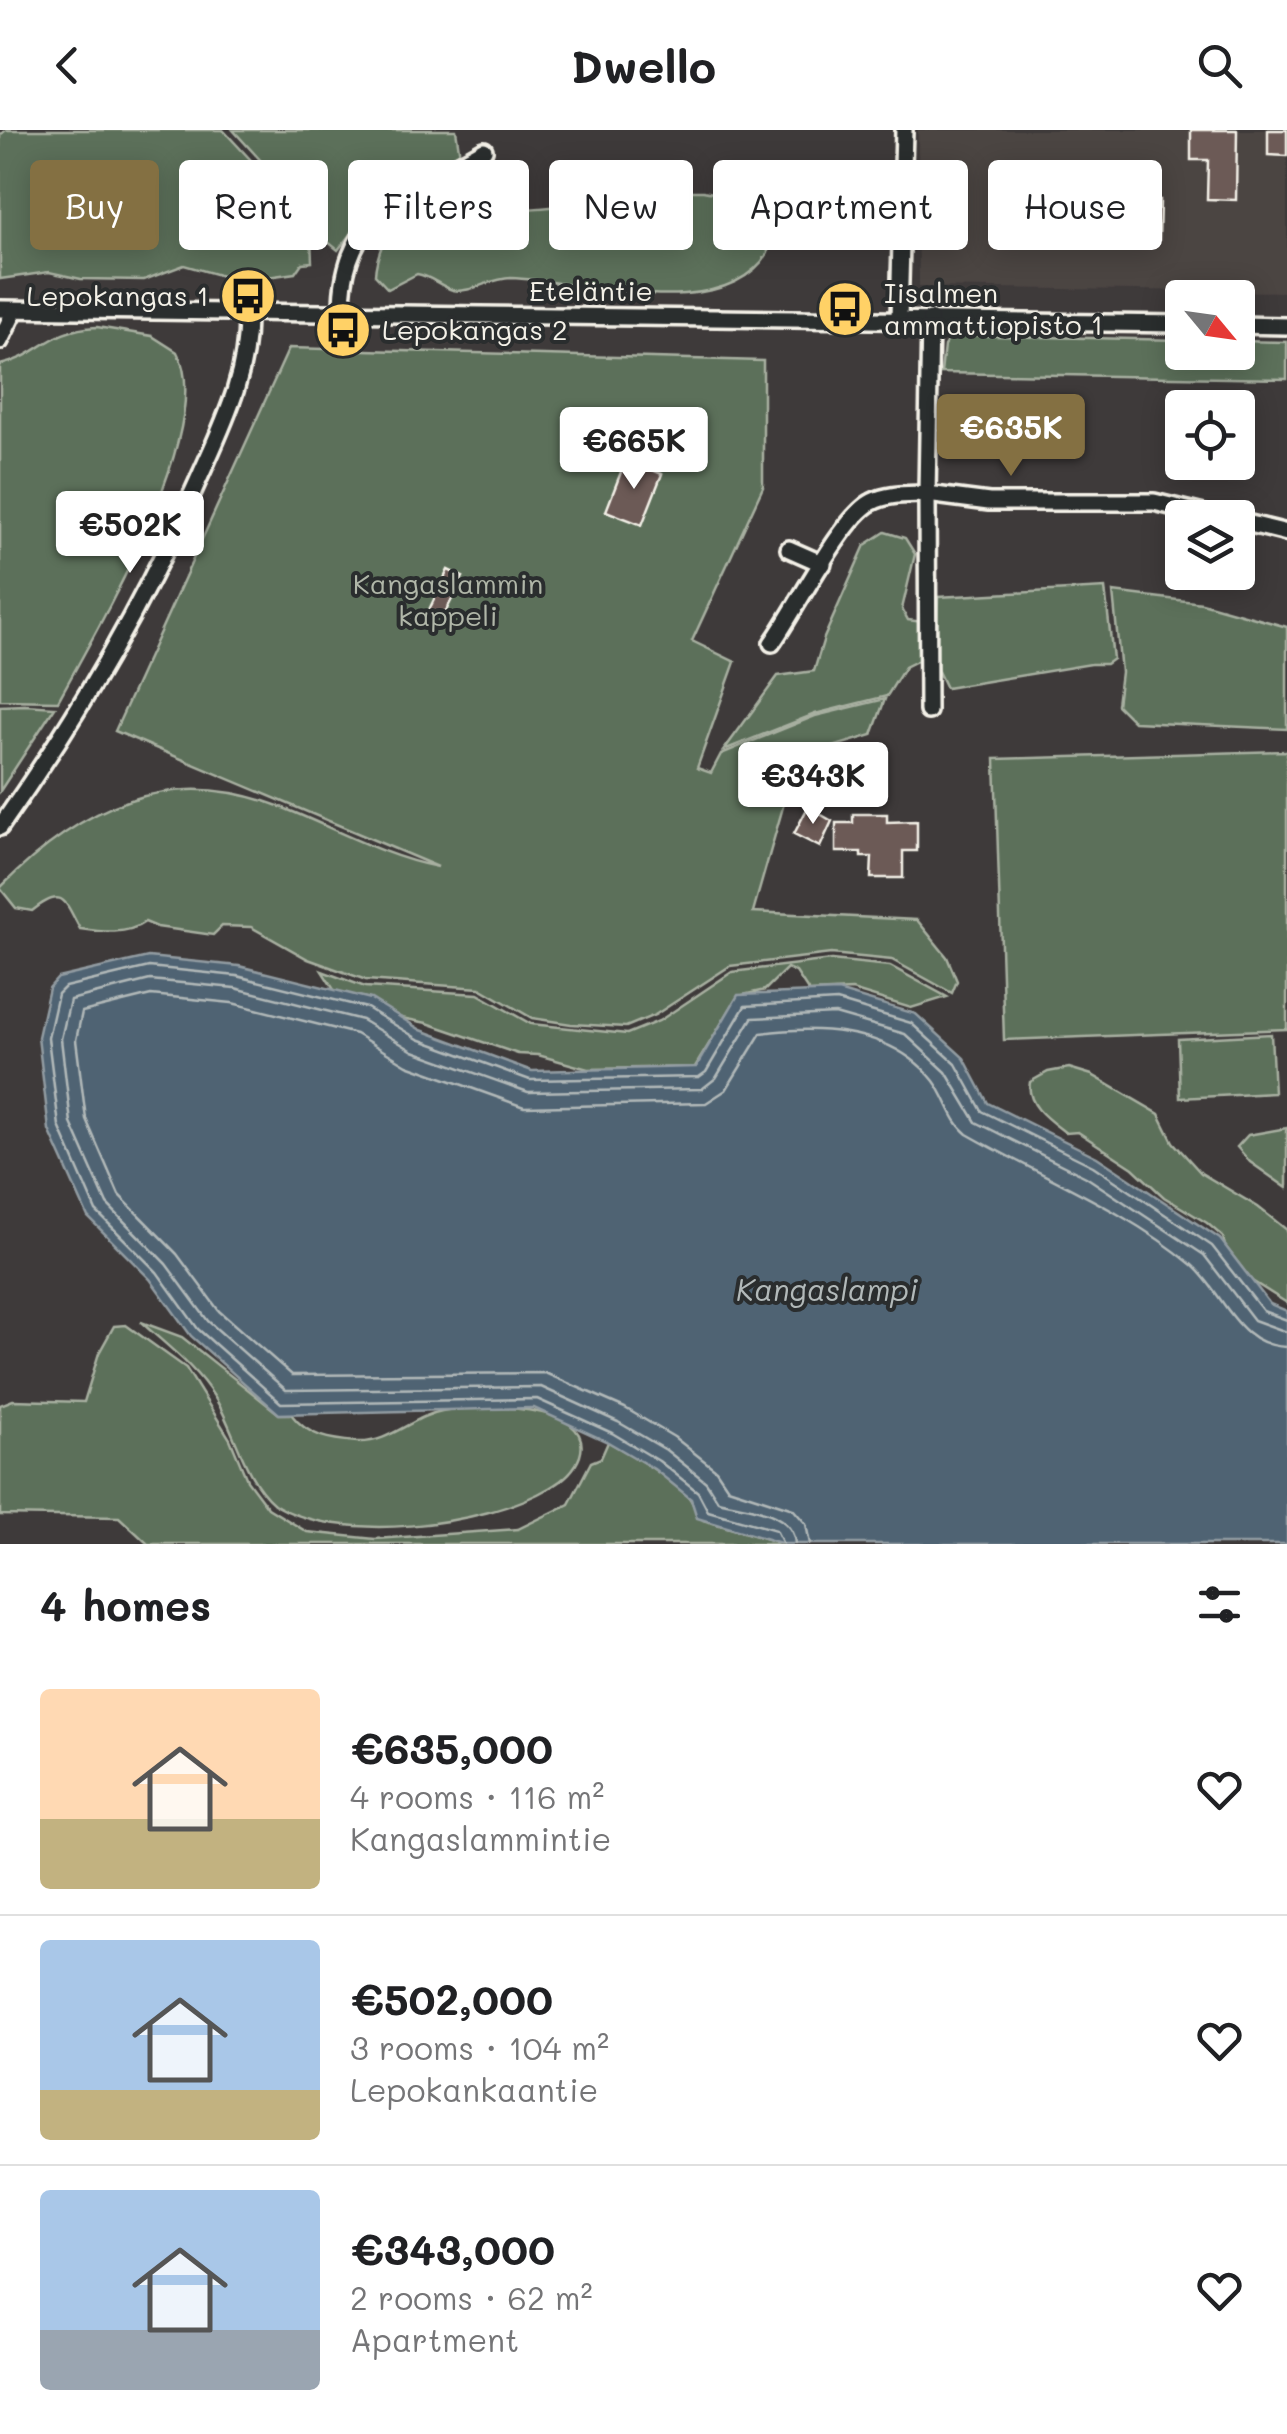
<!DOCTYPE html>
<html lang="en">
<head>
<meta charset="utf-8">
<style>
  body { margin:0; font-family:Mali,sans-serif; background:#f6f6f6; color:#202124; height:100vh; display:flex; flex-direction:column; font-size:38px; white-space:nowrap }
  * { box-sizing:border-box; margin:0 }
  p { font-size:32px; color:#757577 }
  .icon { flex:none; width:55px; height:55px; fill:none; stroke:currentColor; stroke-width:2; stroke-linecap:round; stroke-linejoin:round }
  .map { position:relative; height:1414px; overflow:hidden }
  .details { display:flex; flex-direction:column; background:#fff; flex:1 }
  .details>* { flex:none }
  .top-card { position:absolute; left:30px; top:30px; width:1228px; height:90px; display:flex; gap:20px }
  .needle { width:65px; rotate:119deg }
  .controls { position:absolute; left:1165px; top:150px; display:grid; gap:20px }
  .controls a { display:grid; place-items:center; width:90px; height:90px; border-radius:10px; background:#fff; box-shadow:0 5px 25px #0003; font-size:50px }
  .price { position:absolute; translate:-50% -85px; padding:0 22px; border-radius:10px; background:#fff; color:#222; font-size:32px; line-height:65px; filter:drop-shadow(0 2px 5px #0008) }
  .price::after { content:''; position:absolute; left:50%; top:60px; width:30px; height:22px; margin-left:-15px; background:inherit; clip-path:polygon(0 0,100% 0,50% 100%) }
  .price.active { background:#847042; color:#fff }
  ul { padding:0; list-style:none }
  li { display:flex; align-items:center; gap:30px; height:250px; padding:0 40px }
  li+li { border-top:2px solid #e0e0e0 }
  li span { display:grid; place-items:center; flex:none; width:280px; height:200px; border-radius:10px; color:#555 }
  li>.icon { margin-inline-start:auto }
  span .icon { width:120px; height:120px; fill:#fffc; stroke-width:1 }
  li b { font-size:42px }
  h2 { display:flex; justify-content:space-between; align-items:center; height:120px; padding:0 40px; font-size:42px }
  .tag { padding:0 35px; border-radius:10px; background:#fff; box-shadow:0 5px 25px #0003; font-size:35px; line-height:90px }
  .tag.active { background:#847042; color:#fff }
  header { display:flex; justify-content:space-between; align-items:center; height:130px; padding:0 40px; background:#fff; font-size:45px; font-weight:700 }
  .map>svg:first-child { display:block }
  .built { fill:#4c4443 }
  .green { fill:#5c6f5a; stroke:#a8b0a1; stroke-width:2.5 }
  .water { fill:#506473; stroke:#929ca2; stroke-width:2.5 }
  .lines { fill:none; stroke-linecap:round; stroke-linejoin:round }
  .shore { stroke:#b2b9b9; stroke-width:2.5 }
  .building { fill:#6c5a57; stroke:#f4f1e8; stroke-width:2.5 }
  .minor-casing { stroke:#f4f1e8; stroke-width:22 }
  .minor { stroke:#2a2d2e; stroke-width:15 }
  .labels { text-anchor:middle; stroke-width:8; stroke-linejoin:round; paint-order:stroke }
  .street-label { font-size:28px; fill:#f4f1e8; stroke:#2a2d2e }
  .poi-label { font-size:28px; fill:#f4f1e8; stroke:#2a2d2e; text-anchor:start }
  .park-label { font-size:28px; fill:#b0b6a8; stroke:#2a2d2e }
  .water-label { font-size:30px; font-style:italic; fill:#b2b9b9; stroke:#2a2d2e }
</style>
</head>
<body>
<header><svg class="icon" aria-label="back" viewBox="0 0 24 24"><path d="M15 5l-7 7 7 7"/></svg>Dwello<svg class="icon" aria-label="search" viewBox="0 0 24 24"><circle cx="10" cy="10" r="6"/><path d="M15 15l6 6"/></svg></header>
<div class="map">
<svg width="1287" height="1414" viewBox="0 0 1287 1414">
  <rect width="100%" height="100%" fill="#3e3a3a"/>
  <filter id="ink" filterUnits="userSpaceOnUse"><feTurbulence type="fractalNoise" baseFrequency=".01" numOctaves="2"/><feDisplacementMap in="SourceGraphic" scale="20" xChannelSelector="R" yChannelSelector="G"/><feConvolveMatrix kernelMatrix="1 2 1 2 8 2 1 2 1" color-interpolation-filters="sRGB"/></filter>
  <g filter="url(#ink)">
    <polygon class="built" points="918,0 1287,0 1287,162 919,157"/>
    <g class="green">
      <polygon points="6,0 223,0 289,71 311,107 312,132 302,133 295,143 240,151 184,135 144,150 81,149 49,142 0,149 0,5"/>
      <polygon points="233,0 456,0 460,26 409,57 401,49 389,53 338,120 317,103 294,67"/>
      <path d="M647 61H703L739 68 746 83 767 102 768 123C721 197 583 150 511 148 490 148 471 164 453 160 440 156 431 146 417 144L388 159 375 145C376 123 394 82 413 70 498 87 564 79 647 61Z"/>
      <path d="M97 197 152 206 177 222C218 295 96 501 58 571L0 570V235C39 227 48 199 97 197Z"/>
      <polygon points="952,205 1182,210 1182,222 1238,222 1238,211 1287,212 1287,249 941,243 944,216"/>
      <path d="M289 218 763 231V357L692 511 735 532 697 638 711 643 721 624 815 586 885 569 872 605 797 628 753 782 917 790 947 827 957 851 952 863 892 830 831 824 730 836 655 885 626 897 571 894 532 888 480 858 366 850 308 829 251 797 222 796 213 805 157 797 145 792C127 805 103 802 80 799 65 772 64 755 32 781L16 778 0 758C80 677 169 633 281 677 332 697 384 727 438 737L115 601Z"/>
      <polygon points="885,402 905,408 915,424 902,479 908,490 923,492 923,528 905,537 887,566 815,584 724,620 778,546 814,541 824,508 865,415"/>
      <polygon points="1105,458 1113,529 1106,534 1091,534 946,558 936,537 938,467"/>
      <polygon points="1113,462 1202,473 1287,497 1287,599 1134,592 1117,575 1121,542"/>
      <polygon points="25,575 55,577 0,661 0,576"/>
      <polygon points="1287,621 1287,899 1004,910 995,629"/>
      <polygon points="831,830 890,836 947,867 911,878 852,860 809,862 796,842 787,838 765,860 738,866 695,937 588,939 538,925 518,924 427,893 345,877 322,841 365,857 478,864 531,894 627,904 659,891 732,842"/>
      <polygon points="1271,904 1274,963 1180,968 1178,909"/>
      <path d="M1069 938 1092 945 1159 984 1173 1012 1201 1043 1258 1077 1287 1100V1173L1252 1151 1225 1116 1223 1107 1207 1093 1164 1067 1133 1038 1078 1002 1066 1003C1049 990 1026 975 1030 952L1048 942Z"/>
      <polygon points="1287,998 1287,1058 1250,1032 1237,1017 1248,1005"/>
      <path d="M141 1192 182 1207 279 1284H291C308 1307 331 1310 357 1312 389 1314 413 1286 442 1281 473 1275 597 1270 580 1326 575 1340 562 1351 549 1358 483 1397 337 1414 274 1374 244 1349 235 1300 215 1268 195 1236 168 1217 141 1192Z"/>
      <path d="M126 1195 186 1238 230 1309 247 1350 268 1378 307 1402 375 1409 518 1399 569 1374 591 1332 601 1328 608 1312C636 1327 663 1343 687 1365 696 1374 693 1383 703 1390L784 1414H148L119 1387 0 1385V1275L13 1270 84 1272 99 1223 114 1196Z"/>
    </g>
    <polygon class="water" points="148,827 239,836 371,869 421,900 532,941 696,937 738,865 838,861 916,884 964,928 988,973 1097,1027 1220,1109 1270,1174 1287,1181 1287,1414 784,1414 697,1388 691,1369 654,1339 608,1312 534,1278 279,1284 191,1206 150,1149 88,1087 49,1000 38,907 49,858 58,848"/>
    <g class="lines">
      <g class="shore">
        <polyline points="783,1414 776,1400 708,1381 698,1362 659,1331 612,1303 537,1269 281,1273 198,1199 157,1142 96,1081 59,996 48,908 58,864 65,857 149,837 237,846 367,878 418,909 530,950 699,947 706,942 745,876 837,871 911,893 956,934 982,981 1093,1036 1212,1116 1263,1181 1287,1190"/>
        <path d="M795 1414C793 1380 745 1378 718 1371L706 1352 666 1320 618 1292 541 1257 286 1260 208 1191 166 1134 107 1074 71 993 61 909 70 870 150 850 235 858 362 890 413 921 528 962 702 959 716 948 752 888 835 884 905 904 946 942 976 992 1086 1047 1204 1125 1254 1190 1287 1202"/>
        <path d="M810 1414 806 1394 793 1379 728 1358 716 1340 674 1307 625 1278 545 1243 292 1245 219 1181 177 1124 119 1065 86 989 76 910 82 882 151 865 232 873 356 904 407 935 524 977 706 973 726 960 761 903C822 895 892 899 934 951 947 968 950 990 967 1004 1042 1047 1125 1079 1192 1135 1225 1164 1236 1216 1287 1217"/>
      </g>
    </g>
    <g class="building">
      <polygon points="1191,0 1237,0 1236,70 1207,69 1208,30 1191,30"/>
      <polygon points="1268,0 1287,0 1287,26 1268,25"/>
      <polygon points="1074,69 1160,70 1159,110 1073,109"/>
      <polygon points="626,329 662,344 642,395 606,381"/>
      <polygon points="448,440 463,447 443,487 429,480"/>
      <polygon points="808,677 832,691 820,717 794,704"/>
      <polygon points="853,684 887,684 887,692 917,691 917,721 903,721 903,748 871,748 872,727 861,727 861,722 836,722 836,693 853,693"/>
    </g>
    <g class="lines">
      <g class="minor-casing">
        <g id="minor">
          <polyline points="0,179 1182,194"/>
          <path d="M342 185C340 80 406 66 484 20"/>
          <polyline points="899,189 904,0"/>
          <polyline points="930,189 927,364 989,372 1154,372 1220,388"/>
          <polyline points="1238,195 1287,196"/>
          <polyline points="0,211 15,180"/>
          <polyline points="1238,391 1287,403"/>
          <polyline points="789,419 823,434"/>
          <path d="M772 513C796 480 842 387 872 372 889 363 909 365 927 364L928 581"/>
          <path d="M0 697C81 582 144 473 201 344 225 290 248 244 247 184"/>
        </g>
      </g>
      <use href="#minor" class="minor"/>
    </g>
  </g>
  <defs>
    <g id="bus-disc" transform="scale(2.875)"><circle r="9.5" fill="#ffd166" stroke="#2a2d2e"/><path d="M-5-6H5V4H4V6H2V4H-2V6H-4V4H-5ZM-3.5-4V0h7V-4ZM-3.5 1.2v1.5H-2V1.2ZM2 1.2v1.5H3.5V1.2Z" fill="#111"/></g>
  </defs>
  <g fill-rule="evenodd">
    <use href="#bus-disc" x="248" y="166"/>
    <use href="#bus-disc" x="845" y="179"/>
    <use href="#bus-disc" x="343" y="200"/>
  </g>
  <g class="labels">
    <g class="street-label">
      <text x="591" y="171">Eteläntie</text>
    </g>
    <g class="poi-label">
      <text x="884" y="173">Iisalmen<tspan x="884" dy="32">ammattiopisto 1</tspan></text>
      <text x="209" y="176" text-anchor="end">Lepokangas 1</text>
      <text x="382" y="210">Lepokangas 2</text>
    </g>
    <g class="park-label">
      <text x="448" y="464">Kangaslammin<tspan x="448" dy="32">kappeli</tspan></text>
    </g>
    <g class="water-label">
      <text x="827" y="1171">Kangaslampi</text>
    </g>
  </g>
</svg>
<div class="controls">
<a><svg class="needle" viewBox="-14 -14 28 28"><path d="M0-13l5 13h-10z" fill="#e53935"/><path d="M0 13l5-13h-10z" fill="#757577"/></svg></a>
<a><svg class="icon" aria-label="locate" viewBox="0 0 24 24"><circle cx="12" cy="12" r="6"/><path d="M12 2v4M12 18v4M2 12h4M18 12h4"/></svg></a>
<a><svg class="icon" aria-label="layers" viewBox="0 0 24 24"><path d="M12 4l9 5-9 5-9-5zM3 14l9 5 9-5"/></svg></a>
</div>
<b class="price active" style="left:1011px;top:349px">€635K</b>
<b class="price" style="left:634px;top:362px">€665K</b>
<b class="price" style="left:130px;top:446px">€502K</b>
<b class="price" style="left:813px;top:697px">€343K</b>
<div class="top-card">
<a class="tag active">Buy</a>
<a class="tag">Rent</a>
<a class="tag">Filters</a>
<a class="tag">New</a>
<a class="tag">Apartment</a>
<a class="tag">House</a>
</div>
</div>
<section class="details">
<h2>4 homes<svg class="icon" aria-label="filters" viewBox="0 0 24 24"><path d="M4 7h16M4 17h16"/><circle cx="9" cy="7" r="2"/><circle cx="15" cy="17" r="2"/></svg></h2>
<ul>
<li><span style="background:linear-gradient(#ffd9b3 65%,#c2b280 0)"><svg class="icon" aria-label="home" viewBox="0 0 24 24"><path d="M3 11l9-7 9 7M6 9v11h12V9"/></svg></span><div><b>€635,000</b><p>4 rooms · 116 m²</p><p>Kangaslammintie</p></div><svg class="icon" aria-label="heart" viewBox="0 0 24 24"><path d="M12 20l-8-8c-3-5 5-10 8-4 3-6 11-1 8 4z"/></svg></li>
<li><span style="background:linear-gradient(#a9c7e8 75%,#c2b280 0)"><svg class="icon" aria-label="home" viewBox="0 0 24 24"><path d="M3 11l9-7 9 7M6 9v11h12V9"/></svg></span><div><b>€502,000</b><p>3 rooms · 104 m²</p><p>Lepokankaantie</p></div><svg class="icon" aria-label="heart" viewBox="0 0 24 24"><path d="M12 20l-8-8c-3-5 5-10 8-4 3-6 11-1 8 4z"/></svg></li>
<li><span style="background:linear-gradient(#a9c7e8 70%,#9aa5b1 0)"><svg class="icon" aria-label="home" viewBox="0 0 24 24"><path d="M3 11l9-7 9 7M6 9v11h12V9"/></svg></span><div><b>€343,000</b><p>2 rooms · 62 m²</p><p>Apartment</p></div><svg class="icon" aria-label="heart" viewBox="0 0 24 24"><path d="M12 20l-8-8c-3-5 5-10 8-4 3-6 11-1 8 4z"/></svg></li>
</ul>
</section>
</body>
</html>
